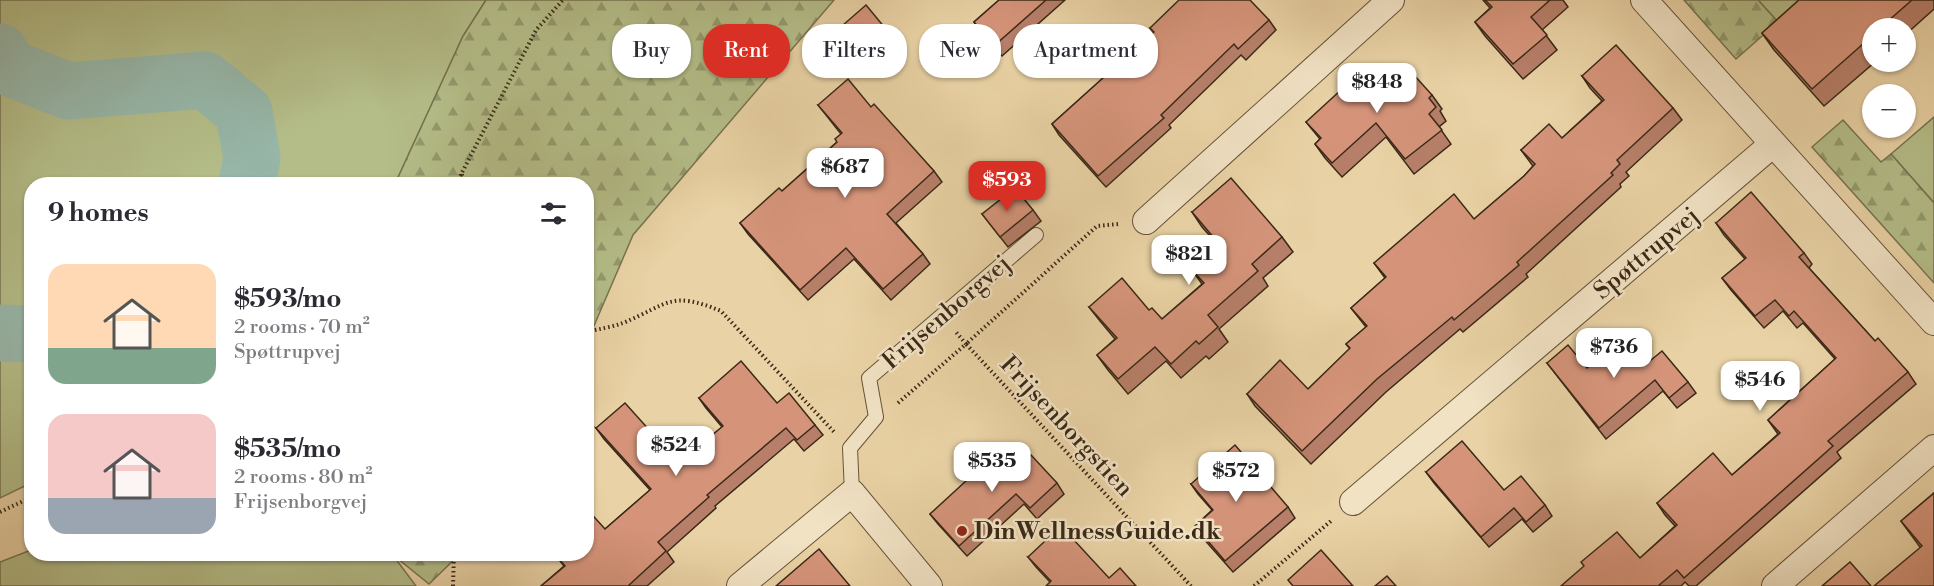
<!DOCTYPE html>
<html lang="en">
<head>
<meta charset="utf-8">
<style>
  body { margin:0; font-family:"Libre Bodoni",serif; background:#f7f7f7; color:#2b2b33; height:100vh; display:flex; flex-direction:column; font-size:22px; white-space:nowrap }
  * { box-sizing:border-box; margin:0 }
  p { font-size:20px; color:#7c7c81 }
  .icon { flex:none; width:33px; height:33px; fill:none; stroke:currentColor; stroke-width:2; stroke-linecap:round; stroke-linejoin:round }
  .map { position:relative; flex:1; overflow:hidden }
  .sheet { position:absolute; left:24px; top:177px; width:570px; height:384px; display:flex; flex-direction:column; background:#fff; border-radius:24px; box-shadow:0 2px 4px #0004 }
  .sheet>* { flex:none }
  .banner { position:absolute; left:612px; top:24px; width:570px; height:54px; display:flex; gap:12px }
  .buttons { position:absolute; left:1862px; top:18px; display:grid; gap:12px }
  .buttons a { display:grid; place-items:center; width:54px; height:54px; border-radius:50%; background:#fff; box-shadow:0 2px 4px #0004; font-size:30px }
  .price { position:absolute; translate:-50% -51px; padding:0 14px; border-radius:12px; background:#fff; color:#222; font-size:20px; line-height:39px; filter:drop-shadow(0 2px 3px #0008) }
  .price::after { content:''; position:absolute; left:50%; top:36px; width:18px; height:14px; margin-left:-9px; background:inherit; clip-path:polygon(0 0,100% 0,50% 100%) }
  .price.selected { background:#d93025; color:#fff }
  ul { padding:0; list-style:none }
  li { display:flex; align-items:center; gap:18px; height:150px; padding:0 24px }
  li span { display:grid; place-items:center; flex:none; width:168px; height:120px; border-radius:18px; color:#555 }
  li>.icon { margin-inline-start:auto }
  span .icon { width:72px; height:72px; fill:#fffc; stroke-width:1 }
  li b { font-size:26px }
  h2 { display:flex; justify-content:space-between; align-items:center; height:72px; padding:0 24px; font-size:26px }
  .chip { padding:0 21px; border-radius:24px; background:#fff; box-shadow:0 2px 4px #0004; font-size:21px; line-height:54px }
  .chip.selected { background:#d93025; color:#fff }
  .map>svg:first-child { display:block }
  .green { fill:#b4bd88; stroke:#777350; stroke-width:1.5 }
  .forest { fill:url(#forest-firs); stroke:#777350; stroke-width:1.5 }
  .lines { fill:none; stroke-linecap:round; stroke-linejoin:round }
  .river { stroke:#97b7a9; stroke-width:57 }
  .lane-casing { stroke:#66533a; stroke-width:16 }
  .street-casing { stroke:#66533a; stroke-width:28 }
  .path { stroke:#3a2917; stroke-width:4; stroke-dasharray:1.5 3; stroke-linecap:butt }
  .lane { stroke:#f1e2c4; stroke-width:14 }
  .street { stroke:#f1e2c4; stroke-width:26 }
  .wall { fill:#b77f69; stroke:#3a2917; stroke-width:1.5 }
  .building { fill:#d5947a; stroke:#3a2917; stroke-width:1.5 }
  .poi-dot { fill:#8f2418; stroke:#f1e2c4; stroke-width:2 }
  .labels { text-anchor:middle; stroke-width:5; stroke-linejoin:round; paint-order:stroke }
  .street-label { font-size:24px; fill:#3a2917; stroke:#f1e2c4 }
  .poi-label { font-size:24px; font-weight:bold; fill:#3a2917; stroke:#f1e2c4; text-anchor:start }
</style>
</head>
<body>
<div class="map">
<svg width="1934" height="586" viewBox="0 0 1934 586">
  <defs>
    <pattern id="forest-firs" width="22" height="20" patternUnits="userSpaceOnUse" patternTransform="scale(1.5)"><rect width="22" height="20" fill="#b4bd88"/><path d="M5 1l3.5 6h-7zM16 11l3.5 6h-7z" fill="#939a6e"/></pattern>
  </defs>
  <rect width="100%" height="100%" fill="#e9d2a5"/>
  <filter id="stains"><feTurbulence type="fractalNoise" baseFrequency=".00333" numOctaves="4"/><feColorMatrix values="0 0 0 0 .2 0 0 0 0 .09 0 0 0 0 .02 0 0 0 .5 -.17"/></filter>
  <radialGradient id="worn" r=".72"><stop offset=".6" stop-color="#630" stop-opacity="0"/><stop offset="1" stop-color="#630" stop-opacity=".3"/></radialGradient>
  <g class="green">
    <polygon points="0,0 486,0 463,36 395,184 32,184 31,483 0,498"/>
    <polygon points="1758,0 1803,0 1778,22"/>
    <polygon points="1934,117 1934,203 1891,154"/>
    <polygon points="31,550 32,554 392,554 416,586 0,586 0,562"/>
  </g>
  <g class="forest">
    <polygon points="486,0 834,0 633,235 587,342 586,184 395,184 463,36"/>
    <polygon points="1684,0 1758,0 1778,22 1736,59"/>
    <polygon points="1843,120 1881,162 1891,154 1934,203 1934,283 1812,147"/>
    <polygon points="392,554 460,554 429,584"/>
  </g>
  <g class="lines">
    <g class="river">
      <polyline points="0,52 8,67 68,91 205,80 244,112 252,158 247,184"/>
      <polyline points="0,333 32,334"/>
    </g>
    <g class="lane-casing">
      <polyline id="lane" points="852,493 850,448 876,417 869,378 1036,235"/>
    </g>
    <g class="street-casing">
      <g id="street">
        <polyline points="1644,0 1934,322"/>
        <polyline points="1146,221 1391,0"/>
        <polyline points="1353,502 1773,144"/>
        <polyline points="740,586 852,493 929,586"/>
        <polyline points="1775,586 1934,448"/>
      </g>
    </g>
    <g class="path">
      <polyline points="462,174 462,184"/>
      <polyline points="456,184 536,30 563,0"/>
      <polyline points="1118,224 1097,226 966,344 1191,586"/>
      <path d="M586 332C599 329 612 327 623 323 669 304 670 290 721 311L835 433"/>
      <polyline points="898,403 966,344 956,332"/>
      <polyline points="0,512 32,497"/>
      <polyline points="453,586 454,554"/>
      <polyline points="1254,586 1331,521"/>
    </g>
    <use href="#lane" class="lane"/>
    <use href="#street" class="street"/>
  </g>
  <g class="wall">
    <polygon points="999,0 1065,0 1002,56 981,33 974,22"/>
    <polygon points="1483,0 1563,0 1568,7 1542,30 1557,50 1523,79 1485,36 1475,22 1490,8"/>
    <polygon points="1799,0 1934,0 1934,9 1905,35 1905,28 1872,28 1872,62 1875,62 1824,106 1774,50 1762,33"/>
    <polygon points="1269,20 1276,30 1246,60 1241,55 1169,125 1171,128 1106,187 1059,135 1052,124 1153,33 1150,28"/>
    <polygon points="885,28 892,38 854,72 834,50 827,39"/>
    <polygon points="1582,76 1673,108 1682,120 1626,172 1629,176 1620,184 1621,187 1526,274 1528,277 1463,332 1460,329 1386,392 1311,464 1255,406 1247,394 1308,389 1350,349 1346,344 1366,327 1351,308 1385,278 1374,263 1474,219 1524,176 1533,166 1521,150 1562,138 1602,101 1590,88"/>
    <polygon points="1382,85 1432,95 1442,109 1440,111 1446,121 1439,127 1451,144 1414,174 1386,137 1342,177 1325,158 1315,144 1320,139 1306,122"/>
    <polygon points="818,105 871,107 934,171 942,182 896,223 923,254 930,264 891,300 854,259 808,300 748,234 740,223 782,191 837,142 841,134 826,115"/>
    <polygon points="1033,210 1041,221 1008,247 982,214"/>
    <polygon points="1192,212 1282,237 1293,252 1263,278 1268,286 1219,329 1228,342 1209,359 1206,356 1181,378 1166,361 1128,394 1108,370 1097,355 1115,339 1100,321 1089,307 1149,310 1162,319 1202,284 1192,270 1219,246 1202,227"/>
    <polygon points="1716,223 1804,253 1812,264 1809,268 1875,341 1908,372 1916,384 1837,452 1841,458 1696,586 1689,586 1685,582 1681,586 1561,586 1640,558 1675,526 1665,515 1657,503 1732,475 1778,434 1768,420 1835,359 1803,323 1797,328 1783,311 1764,328 1731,290 1722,278 1745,259 1724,235"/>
    <polygon points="1547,363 1587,368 1645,365 1688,382 1696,393 1677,408 1663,391 1606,439"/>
    <polygon points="699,398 777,403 815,425 823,435 804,451 794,439 715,506 716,508 667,552 674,562 647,586 541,586 564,566 556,556 605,529 650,490 604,439 596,428 679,463 722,427 706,408"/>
    <polygon points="1026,459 1057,483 1064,494 1037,519 1024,504 967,556 938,524 930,514 995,461"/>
    <polygon points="1426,472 1545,505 1552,516 1533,532 1522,519 1489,547 1434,483"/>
    <polygon points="1191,484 1288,507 1295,518 1233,572 1202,537 1195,526 1212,510 1198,494"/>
    <polygon points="1934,493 1934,586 1920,547 1901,521"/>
    <polygon points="1028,557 1109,578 1136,586 1050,582 1036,567"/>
  </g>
  <g class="building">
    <polygon points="999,0 1046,0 995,45 974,22"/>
    <polygon points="1179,0 1250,0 1269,20 1238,49 1234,44 1161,115 1164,118 1098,176 1052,124 1154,32 1150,28"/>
    <polygon points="1485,0 1550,0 1531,17 1547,35 1513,64 1475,22 1492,7"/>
    <polygon points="1799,0 1912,0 1880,28 1872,28 1872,36 1812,89 1762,33"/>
    <polygon points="866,5 885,28 846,61 827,39"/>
    <polygon points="1616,45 1673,108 1617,160 1620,164 1611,173 1613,175 1517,262 1519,265 1454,320 1452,317 1377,379 1302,451 1247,394 1280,360 1308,389 1350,348 1346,344 1367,326 1351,308 1386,277 1374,263 1454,194 1474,219 1524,176 1535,164 1521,150 1549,124 1562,138 1604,100 1582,76"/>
    <polygon points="1404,64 1432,95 1429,98 1436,107 1429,114 1442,130 1405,159 1376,123 1332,163 1315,144 1321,138 1306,122 1366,67 1382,85"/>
    <polygon points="848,79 871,107 874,104 934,171 887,214 923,254 883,289 846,248 800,290 740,223 779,188 782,191 837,142 835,139 842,133 818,105"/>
    <polygon points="1231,178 1282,237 1252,264 1258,271 1208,315 1218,327 1199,344 1196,341 1171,364 1155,347 1118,379 1097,355 1117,338 1089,307 1122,278 1149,310 1152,308 1162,319 1204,283 1192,270 1220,245 1192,212"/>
    <polygon points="1015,188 1033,210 1000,237 982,214"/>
    <polygon points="1751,192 1804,253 1799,257 1875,341 1878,338 1908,372 1828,441 1833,446 1684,578 1677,570 1658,586 1561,586 1584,566 1581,562 1617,532 1640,558 1677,525 1657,503 1713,453 1732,475 1780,433 1768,420 1836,358 1794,311 1789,316 1775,300 1755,316 1722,278 1746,258 1716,223"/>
    <polygon points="1623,338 1645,365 1662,351 1688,382 1669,398 1655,380 1599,428 1547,363 1568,345 1587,368"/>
    <polygon points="741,361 777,403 789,393 815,425 797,440 786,428 707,495 709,497 658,542 666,551 628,586 541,586 565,566 556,556 559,554 586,554 586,508 605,529 651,489 596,428 625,403 679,463 723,426 699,398"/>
    <polygon points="1462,441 1504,490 1521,476 1545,505 1526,522 1514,508 1481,537 1426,472"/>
    <polygon points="1013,445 1026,459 1031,455 1057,483 1030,508 1016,494 959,546 930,514 992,457 995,461"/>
    <polygon points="1235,445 1288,507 1225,561 1195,526 1213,510 1191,484"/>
    <polygon points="1934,493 1934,586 1874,586 1922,546 1901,521"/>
    <polygon points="1061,526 1109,578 1120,568 1136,586 1046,586 1051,581 1028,557"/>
    <polygon points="819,549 850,586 776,586"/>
    <polygon points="1321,550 1353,586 1293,586 1288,580"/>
    <polygon points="1850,562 1871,586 1822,586"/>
    <polygon points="1387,576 1396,586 1375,586"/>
  </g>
  <circle class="poi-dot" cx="962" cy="531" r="6"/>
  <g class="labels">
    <g class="street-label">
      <text transform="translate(1646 253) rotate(-40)" y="8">Spøttrupvej</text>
      <text transform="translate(946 312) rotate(-41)" y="8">Frijsenborgvej</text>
      <text transform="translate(1067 426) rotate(47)" y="8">Frijsenborgstien</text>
    </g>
    <g class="poi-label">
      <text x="974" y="539">DinWellnessGuide.dk</text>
    </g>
  </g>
  <rect width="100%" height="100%" filter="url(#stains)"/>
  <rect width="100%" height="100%" fill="url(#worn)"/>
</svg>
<div class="buttons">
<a>+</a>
<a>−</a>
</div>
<b class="price" style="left:1377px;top:114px">$848</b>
<b class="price" style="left:845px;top:199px">$687</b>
<b class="price selected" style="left:1007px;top:212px">$593</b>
<b class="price" style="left:1189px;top:286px">$821</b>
<b class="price" style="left:1614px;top:379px">$736</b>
<b class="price" style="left:1760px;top:412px">$546</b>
<b class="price" style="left:676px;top:477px">$524</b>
<b class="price" style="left:992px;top:493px">$535</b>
<b class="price" style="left:1236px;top:503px">$572</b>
<div class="banner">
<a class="chip">Buy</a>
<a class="chip selected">Rent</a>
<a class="chip">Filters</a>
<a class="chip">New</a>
<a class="chip">Apartment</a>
</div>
<section class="sheet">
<h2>9 homes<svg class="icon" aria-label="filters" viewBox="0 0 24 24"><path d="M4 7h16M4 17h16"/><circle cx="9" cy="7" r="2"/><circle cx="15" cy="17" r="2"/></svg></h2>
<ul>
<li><span style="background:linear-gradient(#ffd9b3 70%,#7fa58c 0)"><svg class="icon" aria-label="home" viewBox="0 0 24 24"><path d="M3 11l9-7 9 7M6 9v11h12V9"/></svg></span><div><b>$593/mo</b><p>2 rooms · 70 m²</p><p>Spøttrupvej</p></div></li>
<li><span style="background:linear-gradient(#f6c9c9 70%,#9aa5b1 0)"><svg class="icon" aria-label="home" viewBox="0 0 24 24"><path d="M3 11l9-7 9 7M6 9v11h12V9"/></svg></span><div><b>$535/mo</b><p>2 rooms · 80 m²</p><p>Frijsenborgvej</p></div></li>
</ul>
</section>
</div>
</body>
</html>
